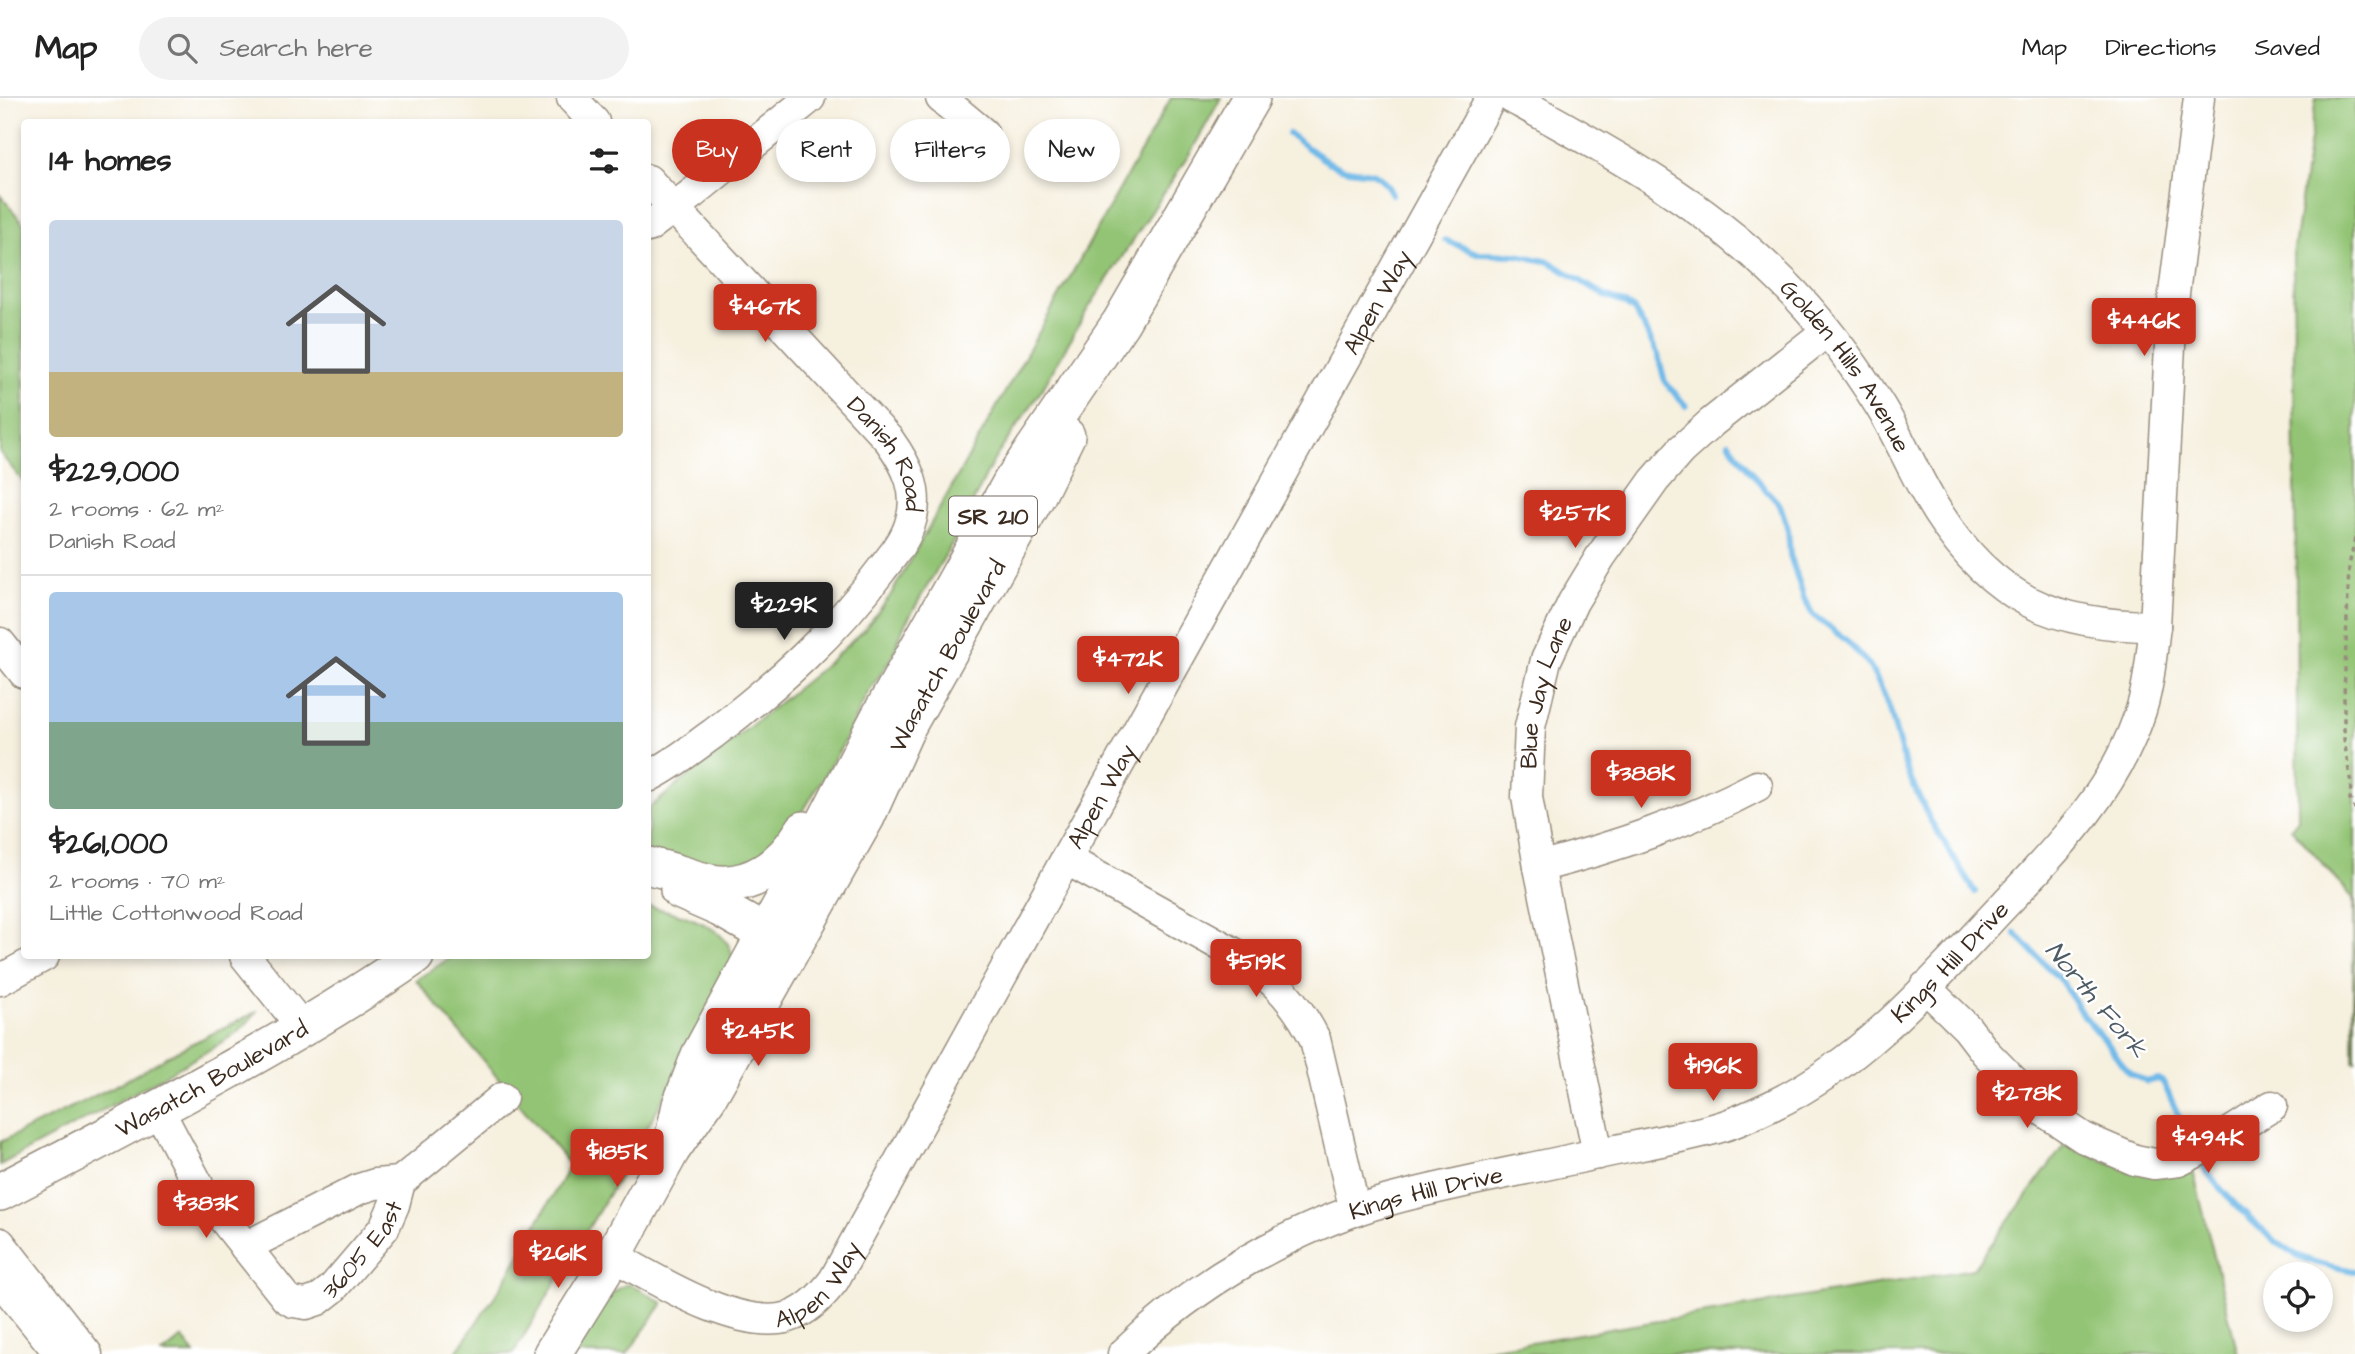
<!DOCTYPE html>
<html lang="en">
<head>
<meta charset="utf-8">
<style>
  body { margin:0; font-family:"Architects Daughter",sans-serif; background:#f2f2f2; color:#222; height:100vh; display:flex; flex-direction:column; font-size:26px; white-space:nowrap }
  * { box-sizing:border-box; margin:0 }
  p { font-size:23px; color:#767676 }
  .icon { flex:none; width:38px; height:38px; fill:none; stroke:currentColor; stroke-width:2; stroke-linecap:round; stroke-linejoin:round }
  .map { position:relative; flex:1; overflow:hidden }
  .details { position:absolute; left:21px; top:21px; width:630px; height:840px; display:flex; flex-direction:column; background:#fff; border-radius:7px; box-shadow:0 4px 10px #0003 }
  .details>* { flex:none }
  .banner { position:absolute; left:672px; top:21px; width:665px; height:63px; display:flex; gap:14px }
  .fabs { position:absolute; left:2263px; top:1164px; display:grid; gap:14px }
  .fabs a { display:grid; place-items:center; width:70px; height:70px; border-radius:50%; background:#fff; box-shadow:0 4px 10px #0003; font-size:35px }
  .price { position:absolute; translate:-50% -60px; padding:0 16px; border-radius:7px; background:#c8321e; color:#fff; font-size:23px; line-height:46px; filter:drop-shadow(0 2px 4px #0008) }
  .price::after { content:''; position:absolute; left:50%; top:42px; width:21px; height:16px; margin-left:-10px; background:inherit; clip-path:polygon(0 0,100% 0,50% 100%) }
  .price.on { background:#222; color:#fff }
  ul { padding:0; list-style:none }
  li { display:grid; align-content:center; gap:14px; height:371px; padding:0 28px }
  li+li { border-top:2px solid #e0e0e0 }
  li span { display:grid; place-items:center; height:217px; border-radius:7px; color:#555 }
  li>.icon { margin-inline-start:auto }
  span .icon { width:126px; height:126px; fill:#fffc; stroke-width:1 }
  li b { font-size:30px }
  h2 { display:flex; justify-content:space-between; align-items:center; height:84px; padding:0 28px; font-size:30px }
  .chip { padding:0 24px; border-radius:32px; background:#fff; box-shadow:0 4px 10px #0003; font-size:24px; line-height:63px }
  .chip.on { background:#c8321e; color:#fff }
  header { display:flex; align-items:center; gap:42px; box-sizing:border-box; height:98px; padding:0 35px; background:#fff; border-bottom:2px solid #e0e0e0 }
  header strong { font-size:33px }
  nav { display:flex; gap:38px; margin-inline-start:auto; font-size:24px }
  .search { width:490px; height:63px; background:#f2f2f2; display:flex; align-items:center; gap:18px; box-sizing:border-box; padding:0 24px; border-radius:38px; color:#767676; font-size:26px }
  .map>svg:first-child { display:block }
  .green { fill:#93c474; stroke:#677749; stroke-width:2 }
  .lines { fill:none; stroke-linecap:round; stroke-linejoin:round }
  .stream { stroke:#70b9e8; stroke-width:6 }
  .minor-casing { stroke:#988d7e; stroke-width:33 }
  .major-casing { stroke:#988d7e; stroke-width:40 }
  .path { stroke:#988d7e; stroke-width:3.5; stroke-dasharray:5 5; stroke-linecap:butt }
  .minor { stroke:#fff; stroke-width:30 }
  .major { stroke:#fff; stroke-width:37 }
  .labels { text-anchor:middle; stroke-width:5; stroke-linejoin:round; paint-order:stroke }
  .shield { fill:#fff; stroke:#766a62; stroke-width:2 }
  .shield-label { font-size:23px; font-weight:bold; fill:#3b2a1e }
  .street-label { font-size:24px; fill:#3b2a1e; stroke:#fff }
  .water-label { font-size:26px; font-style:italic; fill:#4e5c65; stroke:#fff }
</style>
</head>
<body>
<header>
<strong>Map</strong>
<div class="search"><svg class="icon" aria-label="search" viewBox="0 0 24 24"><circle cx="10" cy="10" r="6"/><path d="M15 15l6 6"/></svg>Search here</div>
<nav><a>Map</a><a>Directions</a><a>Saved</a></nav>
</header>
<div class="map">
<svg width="2355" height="1256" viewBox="0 0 2355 1256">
  <rect width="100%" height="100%" fill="#fff"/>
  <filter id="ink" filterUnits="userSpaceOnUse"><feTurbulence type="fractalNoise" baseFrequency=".0143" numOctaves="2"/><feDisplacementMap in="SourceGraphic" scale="14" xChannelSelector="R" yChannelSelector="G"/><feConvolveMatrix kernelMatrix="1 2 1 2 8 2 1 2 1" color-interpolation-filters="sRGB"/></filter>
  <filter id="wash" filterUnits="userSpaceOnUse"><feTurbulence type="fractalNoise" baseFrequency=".00686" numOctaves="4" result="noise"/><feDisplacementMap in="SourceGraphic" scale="28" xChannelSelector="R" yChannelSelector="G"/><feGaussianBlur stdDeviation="1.57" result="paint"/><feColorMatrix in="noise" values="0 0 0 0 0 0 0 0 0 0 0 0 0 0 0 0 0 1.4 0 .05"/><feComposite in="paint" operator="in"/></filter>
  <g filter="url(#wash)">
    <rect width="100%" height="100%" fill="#f6f0df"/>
    <g class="green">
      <polygon points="1171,0 1221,0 1192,52 1086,214 1043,290 992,365 957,437 904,528 892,559 866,598 842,648 786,742 775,754 724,771 648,754 648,711 821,571 863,533 890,498"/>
      <polygon points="2316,0 2355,0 2355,963 2353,962 2353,800 2291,730 2298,721 2293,157"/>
      <polygon points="0,97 24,126 24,385 0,355"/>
      <path d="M648 808C680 816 743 829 732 875L631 1059 513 1256H455L503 1186 570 1067 416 882 453 858H648Z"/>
      <path d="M256 914C242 936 214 949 192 962 130 999 64 1032 0 1067V1044L121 985 179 952Z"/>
      <polygon points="2065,1046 2129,1073 2192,1068 2238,1256 1468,1256 1470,1254 1973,1171"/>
      <path d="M630 1186 663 1205 627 1256H573C585 1237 607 1188 630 1186Z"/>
      <polygon points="182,1240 195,1256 162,1256"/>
    </g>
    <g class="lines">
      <g class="stream">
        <path d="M1289 36C1305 47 1322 63 1341 70 1365 78 1376 66 1392 96"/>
        <polyline points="1445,142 1479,156 1517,157 1550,164 1605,198 1624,205 1634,212 1644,229 1658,257 1665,284 1686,308"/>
        <polyline points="1729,345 1755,380 1780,407 1788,431 1790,457 1804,500 1813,517 1845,541 1869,567 1880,588 1889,608 1906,671 1929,720 1975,794"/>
        <polyline points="2015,835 2063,885 2080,913 2108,946 2122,966 2130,975 2146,984 2158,981 2163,984 2192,1046"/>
        <path d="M2200 1062C2214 1089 2270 1144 2297 1157 2315 1166 2336 1169 2355 1173"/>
      </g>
    </g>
  </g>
  <g filter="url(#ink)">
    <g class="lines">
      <g class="minor-casing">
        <g id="minor">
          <polyline points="572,0 594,24"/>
          <polyline points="941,0 983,35"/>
          <path id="s1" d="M1512 0C1612 55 1700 102 1782 183 1820 220 1852 263 1880 308 1901 342 1916 381 1938 415 1993 501 2054 528 2155 528"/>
          <path id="s2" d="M648 82 889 342C907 367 921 394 910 426 905 443 893 457 882 471 835 535 777 587 714 635 693 650 671 668 648 679"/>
          <polyline points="648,129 693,95 810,0"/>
          <polyline points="0,545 24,575"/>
          <path d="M1066 761 1243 860C1276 882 1297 906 1315 941L1355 1113"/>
          <path d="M1539 769C1615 749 1687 725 1757 688"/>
          <polyline points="245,858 303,930"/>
          <polyline points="0,882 44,858"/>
          <polyline points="1925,889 1967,930 1986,955 2042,1012 2084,1040 2135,1062 2154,1066 2179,1063 2214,1045 2272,1008"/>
          <path id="s3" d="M158 1011 202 1094 286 1200 293 1204 306 1206 318 1202 332 1191 384 1130 394 1107 400 1084 502 1000"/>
          <path id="s4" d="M1598 1056 1539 769 1527 699 1530 629 1546 562 1573 504 1601 458 1654 383 1681 352 1711 325 1827 233"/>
          <polyline points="0,1145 87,1256"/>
          <polyline points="245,1149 359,1091 375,1086 400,1084"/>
          <path id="s5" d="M613 1158C655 1181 739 1234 789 1219 808 1213 822 1198 834 1182L1066 761 1491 0"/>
          <polyline points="0,1182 60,1256"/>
          <path id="s6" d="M1123 1256C1195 1186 1291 1129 1389 1102 1456 1084 1525 1072 1592 1057 1634 1048 1677 1041 1717 1030 1736 1025 1756 1015 1773 1007 1867 962 1936 879 2006 805 2059 749 2112 695 2138 621 2149 592 2151 559 2155 528L2172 211 2199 0"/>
        </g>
      </g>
      <g class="major-casing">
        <g id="major">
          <path d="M648 768C668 771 686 779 706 784 749 794 783 767 804 732"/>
          <polyline points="679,792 720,810 766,836"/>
          <polyline points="671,1052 681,1007 700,957 803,767 879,620 1011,385 1121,224 1251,0"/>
          <path id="s7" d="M0 1094C141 1020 284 948 415 858"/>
          <path id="s8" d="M552 1256 613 1158 671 1052 708 999 866 719 907 628 1037 397 1066 338"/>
        </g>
      </g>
      <polyline class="path" points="2355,440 2349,468 2344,598 2344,641 2351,686 2350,701 2355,711"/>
      <use href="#minor" class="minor"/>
      <use href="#major" class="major"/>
    </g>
  </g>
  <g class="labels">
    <rect class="shield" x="949" y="398.5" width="88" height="39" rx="5"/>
    <g class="shield-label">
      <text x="993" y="426">SR 210</text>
    </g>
    <g class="street-label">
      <text dy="8" stroke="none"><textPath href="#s5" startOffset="1368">Alpen Way</textPath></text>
      <text dy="8" stroke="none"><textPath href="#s1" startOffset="434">Golden Hills Avenue</textPath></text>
      <text dy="8" stroke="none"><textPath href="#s2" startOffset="366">Danish Road</textPath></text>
      <text dy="8" stroke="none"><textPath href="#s8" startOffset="803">Wasatch Boulevard</textPath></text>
      <text dy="8" stroke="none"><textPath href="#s4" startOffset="471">Blue Jay Lane</textPath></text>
      <text dy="8" stroke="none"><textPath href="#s5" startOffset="802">Alpen Way</textPath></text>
      <text dy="8" stroke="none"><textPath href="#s6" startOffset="936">Kings Hill Drive</textPath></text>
      <text dy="8" stroke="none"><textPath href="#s7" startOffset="240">Wasatch Boulevard</textPath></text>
      <text dy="8" stroke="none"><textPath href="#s6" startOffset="348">Kings Hill Drive</textPath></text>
      <text dy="8" stroke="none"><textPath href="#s3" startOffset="331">3605 East</textPath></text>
      <text dy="8" stroke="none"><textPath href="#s5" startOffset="234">Alpen Way</textPath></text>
    </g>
    <g class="water-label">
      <text transform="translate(2097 901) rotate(50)" y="9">North Fork</text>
    </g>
  </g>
</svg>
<div class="fabs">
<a><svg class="icon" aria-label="locate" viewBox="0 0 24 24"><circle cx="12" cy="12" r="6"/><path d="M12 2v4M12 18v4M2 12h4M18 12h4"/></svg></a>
</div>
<b class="price" style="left:765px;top:246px">$467K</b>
<b class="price" style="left:2144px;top:260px">$446K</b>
<b class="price" style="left:1575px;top:452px">$257K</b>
<b class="price on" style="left:784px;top:544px">$229K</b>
<b class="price" style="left:1128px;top:598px">$472K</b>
<b class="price" style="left:1641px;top:712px">$388K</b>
<b class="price" style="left:1256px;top:901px">$519K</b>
<b class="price" style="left:758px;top:970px">$245K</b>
<b class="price" style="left:1713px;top:1005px">$196K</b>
<b class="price" style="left:2027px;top:1032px">$278K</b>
<b class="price" style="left:2208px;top:1077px">$494K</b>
<b class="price" style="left:617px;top:1091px">$185K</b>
<b class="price" style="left:206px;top:1142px">$383K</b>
<b class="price" style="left:558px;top:1192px">$261K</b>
<div class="banner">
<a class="chip on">Buy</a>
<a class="chip">Rent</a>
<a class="chip">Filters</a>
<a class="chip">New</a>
</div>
<section class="details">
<h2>14 homes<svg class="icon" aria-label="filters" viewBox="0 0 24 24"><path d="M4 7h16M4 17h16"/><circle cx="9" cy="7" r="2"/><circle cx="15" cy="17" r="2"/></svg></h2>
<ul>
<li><span style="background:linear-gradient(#c9d6e8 70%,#c2b280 0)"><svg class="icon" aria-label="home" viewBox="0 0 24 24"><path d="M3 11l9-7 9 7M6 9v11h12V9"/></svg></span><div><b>$229,000</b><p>2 rooms · 62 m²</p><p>Danish Road</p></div></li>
<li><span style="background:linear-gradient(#a9c7e8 60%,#7fa58c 0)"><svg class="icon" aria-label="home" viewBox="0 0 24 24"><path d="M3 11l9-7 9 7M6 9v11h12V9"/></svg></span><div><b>$261,000</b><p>2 rooms · 70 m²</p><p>Little Cottonwood Road</p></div></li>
</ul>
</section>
</div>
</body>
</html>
